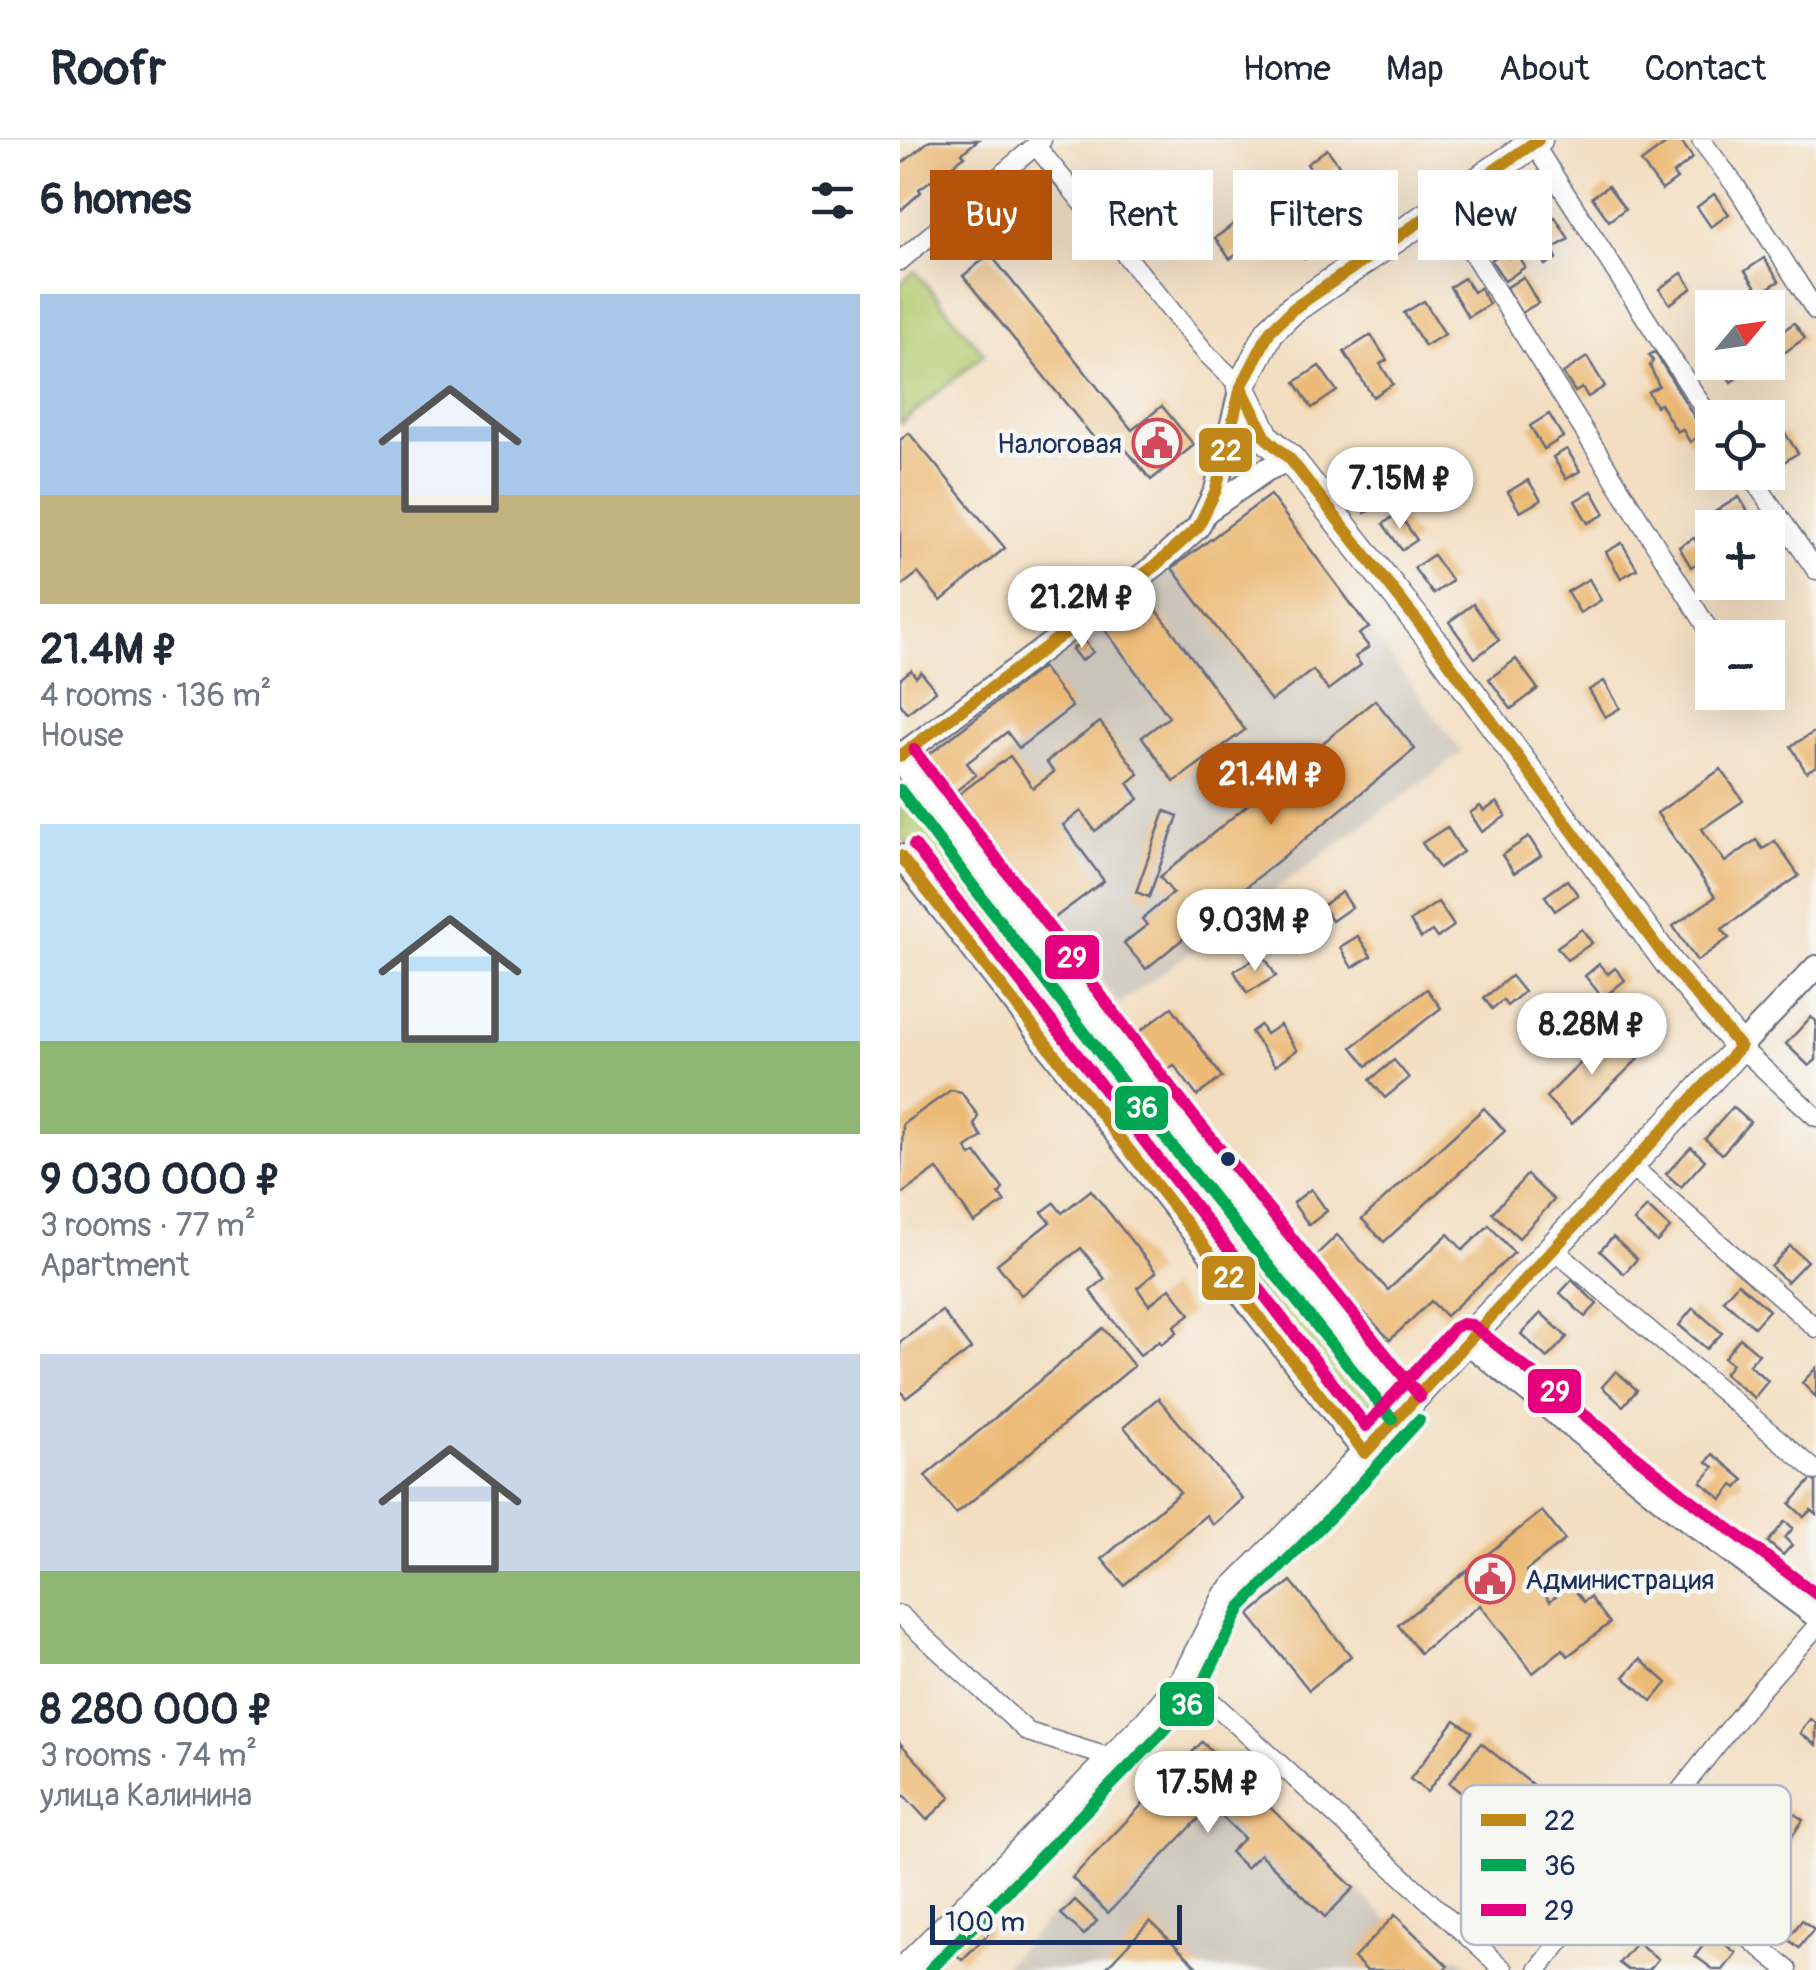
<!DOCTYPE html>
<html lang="en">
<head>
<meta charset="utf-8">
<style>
  body { margin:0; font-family:Pangolin,sans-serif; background:#f6f6f7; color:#1f2937; height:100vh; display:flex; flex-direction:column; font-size:38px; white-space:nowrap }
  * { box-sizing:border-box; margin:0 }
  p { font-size:32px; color:#747a83 }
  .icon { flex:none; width:55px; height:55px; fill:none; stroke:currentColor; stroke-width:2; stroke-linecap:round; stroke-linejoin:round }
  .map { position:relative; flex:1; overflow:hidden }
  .panel { display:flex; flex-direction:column; background:#fff; width:900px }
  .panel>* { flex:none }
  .banner { position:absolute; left:30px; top:30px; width:735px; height:90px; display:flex; gap:20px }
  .needle { width:65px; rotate:61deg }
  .controls { position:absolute; left:795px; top:150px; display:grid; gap:20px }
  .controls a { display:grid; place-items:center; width:90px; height:90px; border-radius:0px; background:#fff; box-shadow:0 10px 40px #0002; font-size:50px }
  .scale { position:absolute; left:30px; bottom:25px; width:252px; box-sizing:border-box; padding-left:10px; border:5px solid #1b2f5e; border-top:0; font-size:28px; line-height:35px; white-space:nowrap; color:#1b2f5e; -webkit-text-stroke:8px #f6f6f2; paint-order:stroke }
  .price { position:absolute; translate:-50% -85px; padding:0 22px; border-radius:35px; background:#fff; color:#222; font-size:32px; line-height:65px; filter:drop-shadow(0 2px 5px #0008) }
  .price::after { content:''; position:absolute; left:50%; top:60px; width:30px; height:22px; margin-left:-15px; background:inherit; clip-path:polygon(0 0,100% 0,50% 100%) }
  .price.current { background:#b45309; color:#fff }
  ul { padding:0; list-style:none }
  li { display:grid; align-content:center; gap:20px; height:530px; padding:0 40px }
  li span { display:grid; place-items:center; height:310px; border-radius:0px; color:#555 }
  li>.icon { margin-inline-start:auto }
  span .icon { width:180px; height:180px; fill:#fffc; stroke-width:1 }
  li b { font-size:42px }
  h2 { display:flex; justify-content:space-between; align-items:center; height:120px; padding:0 40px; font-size:42px }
  .tag { padding:0 35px; border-radius:0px; background:#fff; box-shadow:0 10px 40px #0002; font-size:35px; line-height:90px }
  .tag.current { background:#b45309; color:#fff }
  header { display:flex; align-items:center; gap:60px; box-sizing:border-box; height:140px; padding:0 50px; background:#fff; border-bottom:2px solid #e0e1e3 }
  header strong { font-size:48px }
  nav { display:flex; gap:55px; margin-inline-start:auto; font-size:35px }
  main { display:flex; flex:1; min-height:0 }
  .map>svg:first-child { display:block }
  .industrial { fill:#cac3b8 }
  .green { fill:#b4cb70; stroke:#687d67; stroke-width:2.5 }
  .building { fill:#ecba76 }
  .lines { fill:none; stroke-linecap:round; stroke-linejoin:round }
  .street-casing { stroke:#676c81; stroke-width:21 }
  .secondary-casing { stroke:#676c81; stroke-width:26 }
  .primary-casing { stroke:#676c81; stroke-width:31 }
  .street { stroke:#fff; stroke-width:18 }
  .secondary { stroke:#fff; stroke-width:22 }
  .primary { stroke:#fff; stroke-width:28 }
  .bus-1-casing { stroke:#f6f6f2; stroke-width:20 }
  .bus-2-casing { stroke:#f6f6f2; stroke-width:20 }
  .bus-3-casing { stroke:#f6f6f2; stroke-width:20 }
  .bus-1 { stroke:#c08818; stroke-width:12 }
  .bus-2 { stroke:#00a651; stroke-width:12 }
  .bus-3 { stroke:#e5007d; stroke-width:12 }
  .bus-dot { fill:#1b2f5e; stroke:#f6f6f2; stroke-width:4 }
  .labels { text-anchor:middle; stroke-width:9; stroke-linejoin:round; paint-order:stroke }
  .poi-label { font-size:28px; fill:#1b2f5e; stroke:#f6f6f2; text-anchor:end }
  .key { fill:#f6f6f2; stroke:#b4bac6; stroke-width:2.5 }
  .key-label { font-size:28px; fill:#1b2f5e }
  .line-badge { stroke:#f6f6f2; stroke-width:4 }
  .badge-label { font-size:28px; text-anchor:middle; font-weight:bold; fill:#fff }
</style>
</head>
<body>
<header>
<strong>Roofr</strong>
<nav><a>Home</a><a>Map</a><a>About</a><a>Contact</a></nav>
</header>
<main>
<section class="panel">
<h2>6 homes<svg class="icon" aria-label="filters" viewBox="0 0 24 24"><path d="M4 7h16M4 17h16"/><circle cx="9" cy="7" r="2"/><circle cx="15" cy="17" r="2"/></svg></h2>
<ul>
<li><span style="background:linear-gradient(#a9c7e8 65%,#c2b280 0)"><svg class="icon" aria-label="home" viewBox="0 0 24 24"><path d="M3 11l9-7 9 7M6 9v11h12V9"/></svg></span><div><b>21.4M ₽</b><p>4 rooms · 136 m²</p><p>House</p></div></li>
<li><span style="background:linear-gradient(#bfe0f5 70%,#8fb573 0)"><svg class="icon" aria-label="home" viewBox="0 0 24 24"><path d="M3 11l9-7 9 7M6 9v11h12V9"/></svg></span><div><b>9 030 000 ₽</b><p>3 rooms · 77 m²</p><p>Apartment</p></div></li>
<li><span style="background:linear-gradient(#c9d6e8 70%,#8fb573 0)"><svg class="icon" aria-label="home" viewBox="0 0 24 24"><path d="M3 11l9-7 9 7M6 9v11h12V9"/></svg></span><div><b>8 280 000 ₽</b><p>3 rooms · 74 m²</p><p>улица Калинина</p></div></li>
</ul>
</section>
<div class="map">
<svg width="916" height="1830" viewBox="0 0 916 1830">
  <rect width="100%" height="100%" fill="#f6f6f2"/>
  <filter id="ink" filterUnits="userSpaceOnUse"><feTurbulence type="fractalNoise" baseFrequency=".01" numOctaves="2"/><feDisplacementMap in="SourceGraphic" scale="20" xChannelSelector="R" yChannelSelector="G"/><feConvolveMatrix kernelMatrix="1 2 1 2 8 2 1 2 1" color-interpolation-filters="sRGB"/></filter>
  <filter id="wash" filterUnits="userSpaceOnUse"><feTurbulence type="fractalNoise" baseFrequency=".0048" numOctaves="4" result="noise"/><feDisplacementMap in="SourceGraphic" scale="40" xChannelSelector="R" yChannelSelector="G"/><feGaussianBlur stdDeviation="2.25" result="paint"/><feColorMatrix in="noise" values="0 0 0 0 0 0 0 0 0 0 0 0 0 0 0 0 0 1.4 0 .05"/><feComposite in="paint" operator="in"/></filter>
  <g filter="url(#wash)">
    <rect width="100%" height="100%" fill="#f3dec1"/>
    <g class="industrial">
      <polygon points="272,428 469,488 562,613 219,864 59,654 118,608 89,568 166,514"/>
      <polygon points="302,1602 489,1781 548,1826 557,1816 572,1830 99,1830 180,1747 172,1738"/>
    </g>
    <g class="green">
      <polygon points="15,131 84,214 0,284 0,144"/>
      <polygon points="0,644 253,969 229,988 0,695"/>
      <polygon points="371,1122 479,1256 455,1275 348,1139"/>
    </g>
    <g id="blocks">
      <g class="building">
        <polygon points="30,0 78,0 62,13 65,16 19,49 21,52 0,71 0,25"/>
        <polygon points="771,0 780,0 793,18 773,34 777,39 762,50 741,22"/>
        <polygon points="427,9 439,25 418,40 407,24"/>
        <polygon points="708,46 725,69 709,81 692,57"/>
        <polygon points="814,54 829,74 811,87 797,67"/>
        <polygon points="655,77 669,99 652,109 657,118 645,125 626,95"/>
        <polygon points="339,80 358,106 344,116 341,111 330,119 315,98"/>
        <polygon points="406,88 420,107 404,119 399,112 393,116 385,104"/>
        <polygon points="604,112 608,118 616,112 625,127 605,141 591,120"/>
        <polygon points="90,114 232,290 262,266 294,305 251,340 219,301 205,312 63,136"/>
        <polygon points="864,118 879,141 860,153 845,131"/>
        <polygon points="782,133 792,148 770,164 759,149"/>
        <polygon points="623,137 638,163 621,173 606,148"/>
        <polygon points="564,138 573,152 580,148 589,164 568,177 550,147"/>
        <polygon points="524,161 545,194 525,206 504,173"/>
        <polygon points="894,183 905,198 881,215 870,200"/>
        <polygon points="471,195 487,220 480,224 493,244 473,257 444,212"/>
        <polygon points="755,212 804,293 790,302 782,289 777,292 760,264 756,266 748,252 759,246 750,226 753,221 749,215"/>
        <polygon points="687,217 705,246 688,257 682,248 675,252 663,233"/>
        <polygon points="818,222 860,222 831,242"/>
        <polygon points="419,226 437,251 412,268 395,242"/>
        <polygon points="649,274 663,297 644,309 630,286"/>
        <polygon points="9,293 105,408 41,461 18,433 0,447 0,300"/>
        <polygon points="885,293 898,313 881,324 879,320 869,326 868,305"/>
        <polygon points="667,309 680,331 666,339 653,317"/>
        <polygon points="474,318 496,354 465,373 443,337"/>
        <polygon points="628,340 641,360 620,372 608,352"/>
        <polygon points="692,351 705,374 688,383 675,361"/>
        <polygon points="370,355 469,488 459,494 469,507 455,517 461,525 428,550 413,530 371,561 272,428"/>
        <polygon points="839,357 858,388 822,388 813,373"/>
        <polygon points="498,373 517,400 502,410 483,384"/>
        <polygon points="794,398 807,417 791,427 779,407"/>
        <polygon points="722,403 737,429 721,438 706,412"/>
        <polygon points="533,415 552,441 533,454 514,428"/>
        <polygon points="689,439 701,460 680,473 667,452"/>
        <polygon points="246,455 345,590 274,642 242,597 269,577 203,487"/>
        <polygon points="573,464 599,500 575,518 549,482"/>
        <polygon points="184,500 193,512 181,521 172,509"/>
        <polygon points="616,519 638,549 611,569 589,539"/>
        <polygon points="142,527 172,567 119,608 107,592 67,623 76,635 51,655 23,619"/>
        <polygon points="11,530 16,537 21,532 36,551 7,573 0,563 0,539"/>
        <polygon points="704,541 720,568 705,577 689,550"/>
        <polygon points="475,560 515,609 246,829 224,803 247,785 242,779 273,753 260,737"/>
        <polygon points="200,582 239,634 228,643 239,659 195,691 181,671 163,685 204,741 153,779 59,654 110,616 133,648 154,632 146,622"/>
        <polygon points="916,591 916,626 906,632 891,606"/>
        <polygon points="821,629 843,661 802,689 825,722 856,700 863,709 875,701 899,736 822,789 829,798 797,821 773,786 815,757 757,673"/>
        <polygon points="597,662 606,676 582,692 570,673 580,666 584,671"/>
        <polygon points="265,671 278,676 249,757 236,752"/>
        <polygon points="547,687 563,712 539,728 522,703"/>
        <polygon points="629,697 641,716 614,733 602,715"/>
        <polygon points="667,740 678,755 655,771 645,756"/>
        <polygon points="442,752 452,767 432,781 422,766"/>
        <polygon points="538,762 554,786 537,798 532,791 521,798 510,781"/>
        <polygon points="682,789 692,803 667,820 657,807"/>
        <polygon points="458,796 471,816 452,828 440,807"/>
        <polygon points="363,814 376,836 347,853 334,831"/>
        <polygon points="699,824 708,834 715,828 725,840 703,858 685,836"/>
        <polygon points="611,836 624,852 607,866 603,860 592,869 584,858"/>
        <polygon points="527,849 541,868 467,926 452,907"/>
        <polygon points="647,864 657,876 638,892 628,879"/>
        <polygon points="272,867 322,937 297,956 274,925 267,930 239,892"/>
        <polygon points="911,877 916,881 916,920 909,926 886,904"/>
        <polygon points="360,885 366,894 380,885 397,910 375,926 351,892"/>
        <polygon points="713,891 739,918 672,984 646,957"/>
        <polygon points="494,920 509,938 485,958 470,940"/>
        <polygon points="51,950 61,952 78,976 74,985 82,997 66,1008 71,1016 76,1013 103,1049 99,1054 105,1062 74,1083 37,1029 0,1055 3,984"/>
        <polygon points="833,967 850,982 822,1014 805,999"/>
        <polygon points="584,968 605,991 484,1102 462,1079"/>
        <polygon points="791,1007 805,1020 781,1047 766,1034"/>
        <polygon points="627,1035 654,1060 619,1098 592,1073"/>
        <polygon points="411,1049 427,1071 409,1085 393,1063"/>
        <polygon points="191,1050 256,1132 237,1148 249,1165 270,1148 290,1174 274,1186 277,1192 262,1204 259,1201 240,1215 190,1151 205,1139 181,1108 121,1155 97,1124 150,1082 142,1072 154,1063 162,1073"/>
        <polygon points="747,1067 770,1088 757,1102 734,1081"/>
        <polygon points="589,1085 614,1113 546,1176 531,1161 490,1200 413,1118 437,1095 488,1150 548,1094 563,1110"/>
        <polygon points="713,1097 737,1119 724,1134 700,1111"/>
        <polygon points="890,1106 907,1121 887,1142 871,1127"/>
        <polygon points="672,1140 697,1164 685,1177 660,1153"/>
        <polygon points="838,1143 869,1170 854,1187 823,1160"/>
        <polygon points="793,1168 822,1193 807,1209 779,1185"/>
        <polygon points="42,1171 71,1209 6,1258 0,1250 0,1202"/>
        <polygon points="641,1173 667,1197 647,1218 621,1194"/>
        <polygon points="203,1188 234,1226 56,1374 25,1336"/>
        <polygon points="840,1198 859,1214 849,1225 868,1241 854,1258 824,1234 832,1224 824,1218"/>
        <polygon points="916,1228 916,1257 902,1243"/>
        <polygon points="716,1231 737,1250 723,1266 702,1247"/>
        <polygon points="258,1258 343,1359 313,1385 306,1375 224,1445 202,1419 280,1352 224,1287"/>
        <polygon points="813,1314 844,1340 837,1348 833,1345 822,1359 801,1342 814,1327 807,1322"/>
        <polygon points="912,1339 916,1342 916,1374 911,1370 904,1377 890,1364"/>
        <polygon points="642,1371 665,1400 626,1431 650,1461 670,1444 684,1462 690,1457 710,1483 668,1516 663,1509 633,1533 580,1465 520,1513 498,1485"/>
        <polygon points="885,1381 893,1388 885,1398 892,1405 883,1415 868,1402"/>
        <polygon points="391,1441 451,1516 409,1550 349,1475"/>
        <polygon points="740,1519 767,1543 752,1561 724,1537"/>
        <polygon points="910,1579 916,1583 916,1605 900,1593"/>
        <polygon points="555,1580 572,1592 527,1652 510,1639"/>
        <polygon points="302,1602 454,1748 425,1777 360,1714 346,1728 330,1712 344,1698 311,1666 208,1773 172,1738"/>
        <polygon points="0,1603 51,1657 27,1680 0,1651"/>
        <polygon points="581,1603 676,1680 644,1720 549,1643"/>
        <polygon points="853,1653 883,1675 887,1668 903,1680 888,1702 856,1679 852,1685 838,1675"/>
        <polygon points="175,1760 197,1781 184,1795 161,1774"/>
        <polygon points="495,1775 548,1826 544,1830 466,1830 454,1818"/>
        <polygon points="902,1780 914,1789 899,1808 888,1799"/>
        <polygon points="79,1781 90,1792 62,1820 51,1809"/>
        <polygon points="250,1781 301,1830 208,1830 206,1828"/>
        <polygon points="812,1794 836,1813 823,1830 814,1830 795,1816"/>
        <polygon points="737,1802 758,1819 749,1830 728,1830 719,1823"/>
      </g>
    </g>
  </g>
  <g filter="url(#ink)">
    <use href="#blocks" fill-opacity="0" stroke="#676c81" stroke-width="2.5"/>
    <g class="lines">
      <g class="street-casing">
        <g id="street">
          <polyline points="801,0 835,45 916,171"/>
          <polyline points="633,3 812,281"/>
          <polyline points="136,6 305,212 341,247"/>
          <polyline points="543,66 814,498"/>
          <polyline points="0,121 142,0"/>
          <polyline points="848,332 916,430"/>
          <polyline points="840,907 916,977"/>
          <polyline points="730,1025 916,1188"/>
          <polyline points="652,1108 916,1331"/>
          <polyline points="0,1475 128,1592 211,1618"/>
          <polyline points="286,1538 604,1830"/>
          <polyline points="737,1707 888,1830"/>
          <polyline points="638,1830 861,1549 916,1487"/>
        </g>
      </g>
      <g class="secondary-casing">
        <g id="secondary">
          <polyline points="307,371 366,330 390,319"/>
          <polyline points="0,616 256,425 298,387 316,350 341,247"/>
          <polyline points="0,621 265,969 506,1268"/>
          <polyline points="0,716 465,1313"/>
          <polyline points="840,907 916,827"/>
          <polyline points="566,1201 771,1367 916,1476"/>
          <polyline points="442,1286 467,1288 488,1270 487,1257"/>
        </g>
      </g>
      <g class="primary-casing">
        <polyline id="primary" points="5,1830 249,1582 286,1538 327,1457 428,1355 536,1233 840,907 769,823 533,501 390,319 366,298 341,247 370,191 393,169 638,0"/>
      </g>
      <use href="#street" class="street"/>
      <use href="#secondary" class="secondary"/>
      <use href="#primary" class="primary"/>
      <g class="bus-1-casing">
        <g id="bus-1">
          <polyline points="0,616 256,425 298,387 316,350 341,247 370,191 393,169 638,0"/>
          <polyline points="0,716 465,1313 840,907 769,823 533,501 390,319 366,298 341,247"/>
        </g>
      </g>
      <g class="bus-2-casing">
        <g id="bus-2">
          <polyline points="0,650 251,980 492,1279"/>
          <polyline points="30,1830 262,1593 301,1548 341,1467 440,1367 519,1280"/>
        </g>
      </g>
      <g class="bus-3-casing">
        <g id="bus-3">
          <polyline points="14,610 279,958 520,1257"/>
          <polyline points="14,705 466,1286 554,1188 562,1184 572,1185 782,1353 916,1454"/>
        </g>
      </g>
      <use href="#bus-1" class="bus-1"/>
      <use href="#bus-2" class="bus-2"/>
      <use href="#bus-3" class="bus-3"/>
    </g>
  </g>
  <defs>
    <g id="civic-ring" transform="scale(2.5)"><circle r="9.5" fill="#f6f6f2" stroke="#d1495b" stroke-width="1.5"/><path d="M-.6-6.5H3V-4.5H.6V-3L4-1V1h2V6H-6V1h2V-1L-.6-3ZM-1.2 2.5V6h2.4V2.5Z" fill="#d1495b"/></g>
  </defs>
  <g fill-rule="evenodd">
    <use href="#civic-ring" x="257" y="303"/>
    <use href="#civic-ring" x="590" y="1439"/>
  </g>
  <circle class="bus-dot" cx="328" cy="1019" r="9"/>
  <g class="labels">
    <g class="poi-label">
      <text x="222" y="313">Налоговая</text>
      <text x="625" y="1449" text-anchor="start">Администрация</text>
    </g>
  </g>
  <rect x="561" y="1645" width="330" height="160" rx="15" class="key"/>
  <rect x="581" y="1674" width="45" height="12" fill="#c08818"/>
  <rect x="581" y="1719" width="45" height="12" fill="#00a651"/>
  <rect x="581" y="1764" width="45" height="12" fill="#e5007d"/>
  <g class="key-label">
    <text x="644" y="1690">22</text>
    <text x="644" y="1735">36</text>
    <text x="644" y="1780">29</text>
  </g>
  <g class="line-badge">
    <rect x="297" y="286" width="57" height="48" rx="10" fill="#c08818"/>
    <rect x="143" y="793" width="58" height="48" rx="10" fill="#e5007d"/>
    <rect x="213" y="944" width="57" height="48" rx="10" fill="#00a651"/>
    <rect x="300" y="1114" width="57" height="48" rx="10" fill="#c08818"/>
    <rect x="626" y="1227" width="57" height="48" rx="10" fill="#e5007d"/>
    <rect x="258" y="1540" width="58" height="48" rx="10" fill="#00a651"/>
  </g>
  <g class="badge-label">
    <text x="326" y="320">22</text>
    <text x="172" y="827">29</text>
    <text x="242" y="977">36</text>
    <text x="329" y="1147">22</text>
    <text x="655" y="1261">29</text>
    <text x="287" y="1574">36</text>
  </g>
</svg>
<div class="controls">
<a><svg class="needle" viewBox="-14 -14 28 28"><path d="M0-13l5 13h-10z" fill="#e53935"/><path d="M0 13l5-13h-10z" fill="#747a83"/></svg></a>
<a><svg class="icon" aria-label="locate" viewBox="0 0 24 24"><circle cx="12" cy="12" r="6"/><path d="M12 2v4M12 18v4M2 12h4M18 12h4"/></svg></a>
<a>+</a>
<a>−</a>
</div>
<div class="scale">100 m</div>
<b class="price" style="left:500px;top:392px">7.15M ₽</b>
<b class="price" style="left:182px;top:511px">21.2M ₽</b>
<b class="price current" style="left:371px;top:688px">21.4M ₽</b>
<b class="price" style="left:355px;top:834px">9.03M ₽</b>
<b class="price" style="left:692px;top:938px">8.28M ₽</b>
<b class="price" style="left:308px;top:1696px">17.5M ₽</b>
<div class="banner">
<a class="tag current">Buy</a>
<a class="tag">Rent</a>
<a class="tag">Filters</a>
<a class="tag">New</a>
</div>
</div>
</main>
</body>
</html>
